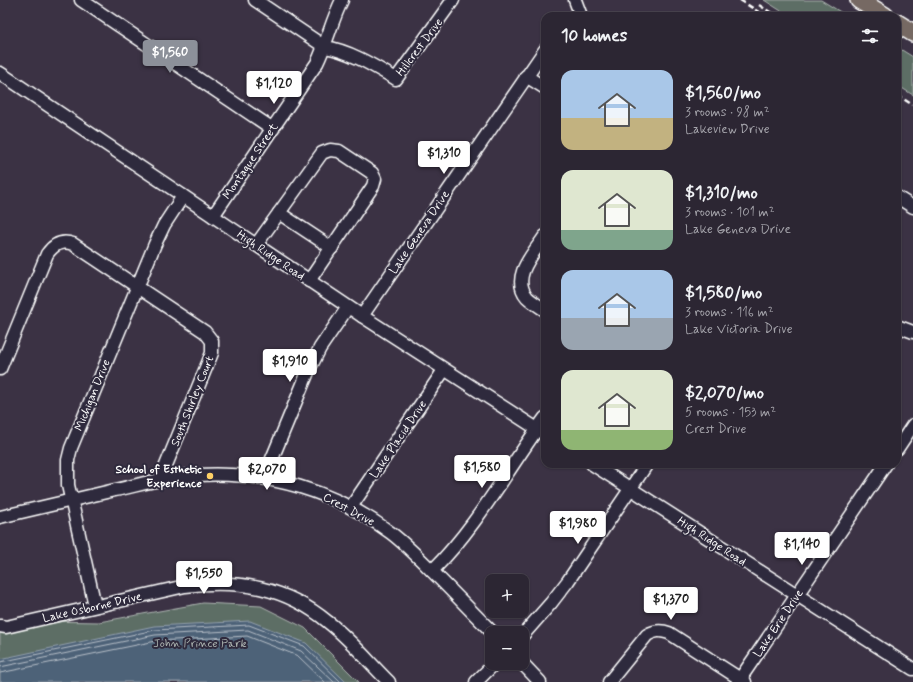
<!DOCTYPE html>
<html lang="en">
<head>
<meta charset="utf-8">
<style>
  body { margin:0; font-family:Mynerve,sans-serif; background:#38323f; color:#f1f3f6; height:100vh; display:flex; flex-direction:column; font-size:15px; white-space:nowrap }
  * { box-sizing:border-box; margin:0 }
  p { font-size:13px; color:#a6a5ac }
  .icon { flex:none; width:22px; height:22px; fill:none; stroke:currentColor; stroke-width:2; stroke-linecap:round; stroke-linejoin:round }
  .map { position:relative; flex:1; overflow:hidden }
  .details { position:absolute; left:541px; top:12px; width:360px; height:456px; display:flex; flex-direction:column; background:#2c2633; border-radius:12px; box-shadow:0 1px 3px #0004,0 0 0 1px #48434e }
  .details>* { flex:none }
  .fabs { position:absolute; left:485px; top:574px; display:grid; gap:8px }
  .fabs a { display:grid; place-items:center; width:44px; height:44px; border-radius:8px; background:#2c2633; box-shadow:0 1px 3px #0004,0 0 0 1px #48434e; font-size:20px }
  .price { position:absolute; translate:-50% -34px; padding:0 9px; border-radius:4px; background:#fff; color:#222; font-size:13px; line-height:26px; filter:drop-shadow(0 1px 2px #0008) }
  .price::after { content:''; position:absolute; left:50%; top:24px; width:12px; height:9px; margin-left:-6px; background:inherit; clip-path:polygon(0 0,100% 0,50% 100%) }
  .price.selected { background:#8c9099; color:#fff }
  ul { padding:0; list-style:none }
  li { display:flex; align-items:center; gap:12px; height:100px; padding:0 20px }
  li span { display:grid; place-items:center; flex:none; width:112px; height:80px; border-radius:12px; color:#555 }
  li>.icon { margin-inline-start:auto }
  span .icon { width:48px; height:48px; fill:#fffc; stroke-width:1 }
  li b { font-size:17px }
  h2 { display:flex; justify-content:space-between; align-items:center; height:48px; padding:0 20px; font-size:17px }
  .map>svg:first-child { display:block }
  .green { fill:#5d6e65; stroke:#aeb6b2 }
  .water { fill:#4d6278; stroke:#94a1ae }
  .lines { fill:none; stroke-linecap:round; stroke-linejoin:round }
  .shore { stroke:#b8c0c9; stroke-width:1 }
  .minor-casing { stroke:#fff; stroke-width:15 }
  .highway-casing { stroke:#fff; stroke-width:20 }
  .minor { stroke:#2f2a3d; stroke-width:12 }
  .highway { stroke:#766964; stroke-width:17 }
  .rail { stroke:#fff; stroke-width:2.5; stroke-dasharray:6 3; stroke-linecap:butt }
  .poi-dot { fill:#ffd166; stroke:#2f2a3d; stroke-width:1.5 }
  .labels { text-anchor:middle; stroke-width:4; stroke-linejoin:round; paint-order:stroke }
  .street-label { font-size:12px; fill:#fff; stroke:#2f2a3d }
  .poi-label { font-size:12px; font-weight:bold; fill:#fff; stroke:#2f2a3d; text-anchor:end }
  .park-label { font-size:12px; fill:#aeb6b2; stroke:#2f2a3d }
</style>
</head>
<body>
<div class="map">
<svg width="913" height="682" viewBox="0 0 913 682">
  <rect width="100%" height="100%" fill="#3b3244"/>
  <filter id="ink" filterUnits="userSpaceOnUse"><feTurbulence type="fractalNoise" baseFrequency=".025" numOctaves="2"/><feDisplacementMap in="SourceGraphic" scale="8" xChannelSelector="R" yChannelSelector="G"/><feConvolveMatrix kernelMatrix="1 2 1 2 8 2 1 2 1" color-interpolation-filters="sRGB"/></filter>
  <g filter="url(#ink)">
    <g class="green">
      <polygon points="764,0 821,0 847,16 789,16"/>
      <polygon points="897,47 913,57 913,95 897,85"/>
      <polygon points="203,603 261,606 305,628 359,682 0,682 0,626 37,621 99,622"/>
    </g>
    <polygon class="water" points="250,621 306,643 346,682 0,682 0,659 154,626"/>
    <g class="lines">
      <g class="shore">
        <polyline points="0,662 155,630 249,625 304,646 341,682"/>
        <polyline points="0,667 155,635 248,630 301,651 334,682"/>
        <polyline points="0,673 156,641 247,636 298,656 325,682"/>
      </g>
      <g class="minor-casing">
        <g id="minor">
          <polyline points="81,0 273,129"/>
          <path d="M255 0 325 47C350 51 374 66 396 79L453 0"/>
          <polyline points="575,0 581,16"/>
          <polyline points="0,73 362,316 545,434"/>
          <polyline points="526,76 545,88"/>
          <polyline points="897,197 913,207"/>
          <polyline points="279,213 332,248"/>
          <path d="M213 216 317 63C327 42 332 20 342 0"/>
          <path d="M545 236C534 253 510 277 527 297 532 302 539 306 545 310"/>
          <polyline points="256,245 322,153 330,150 339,151 372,173 375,179 373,186 309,281"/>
          <polyline points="362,316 545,50"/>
          <polyline points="897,326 913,332"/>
          <path d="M0 369 47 254C54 244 62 240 73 244L205 332 212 341V353L160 480"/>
          <polyline points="897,449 913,425"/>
          <polyline points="592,464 913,669"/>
          <polyline points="264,478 308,372 320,348 348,307"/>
          <polyline points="351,507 444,370"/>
          <path d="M0 517C38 508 77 499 115 490 143 484 170 476 198 475 268 471 335 491 391 533 408 546 423 562 438 577 456 595 474 614 493 633"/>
          <path d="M432 571C478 525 507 470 545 418"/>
          <polyline points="95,606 68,485 68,460 71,448 155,244 164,225 183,196"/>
          <path d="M0 626 6 627 185 586C238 579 286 587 328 622 350 639 369 662 389 682"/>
          <polyline points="522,636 551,603 568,581 647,464"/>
          <polyline points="522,663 540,682"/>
          <polyline points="476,682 495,663"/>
          <path d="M609 682 647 635C655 630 661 630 669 633L745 682"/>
          <polyline points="738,682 886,464"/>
        </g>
      </g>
      <g class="highway-casing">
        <g id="highway">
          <polyline points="859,0 885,16"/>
          <polyline points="897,23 913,33"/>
        </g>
      </g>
      <use href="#minor" class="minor"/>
      <use href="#highway" class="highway"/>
      <g class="rail">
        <polyline points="740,0 765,16"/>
        <polyline points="759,5 776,16"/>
        <polyline points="897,95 913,105"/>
      </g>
    </g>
  </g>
  <circle class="poi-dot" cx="210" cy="476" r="4"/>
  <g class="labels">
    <g class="street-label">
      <text transform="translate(419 47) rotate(-53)" y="4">Hillcrest Drive</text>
      <text transform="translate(250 161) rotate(-56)" y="4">Montague Street</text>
      <text transform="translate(419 232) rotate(-56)" y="4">Lake Geneva Drive</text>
      <text transform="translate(271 255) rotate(34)" y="4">High Ridge Road</text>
      <text transform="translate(92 395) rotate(-68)" y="4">Michigan Drive</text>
      <text transform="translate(192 401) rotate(-68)" y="4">South Shirley Court</text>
      <text transform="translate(398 439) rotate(-56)" y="4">Lake Placid Drive</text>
      <text transform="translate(349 509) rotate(28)" y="4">Crest Drive</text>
      <text transform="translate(712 541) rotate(33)" y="4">High Ridge Road</text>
      <text transform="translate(92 607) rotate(-13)" y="4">Lake Osborne Drive</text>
      <text transform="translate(778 623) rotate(-56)" y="4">Lake Erie Drive</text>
    </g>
    <g class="poi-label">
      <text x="202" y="473">School of Esthetic<tspan x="202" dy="14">Experience</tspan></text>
    </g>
    <g class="park-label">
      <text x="200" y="647">John Prince Park</text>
    </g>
  </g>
</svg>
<div class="fabs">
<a>+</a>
<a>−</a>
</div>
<b class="price selected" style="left:170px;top:74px">$1,560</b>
<b class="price" style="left:274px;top:105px">$1,120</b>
<b class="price" style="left:444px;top:175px">$1,310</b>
<b class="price" style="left:290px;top:383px">$1,910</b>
<b class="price" style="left:482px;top:489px">$1,580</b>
<b class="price" style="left:267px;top:491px">$2,070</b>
<b class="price" style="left:578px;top:545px">$1,980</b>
<b class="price" style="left:802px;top:566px">$1,140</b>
<b class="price" style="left:204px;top:595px">$1,550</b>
<b class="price" style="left:671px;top:621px">$1,370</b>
<section class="details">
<h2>10 homes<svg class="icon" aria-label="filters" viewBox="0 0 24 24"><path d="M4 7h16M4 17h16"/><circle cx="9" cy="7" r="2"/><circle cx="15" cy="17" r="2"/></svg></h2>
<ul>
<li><span style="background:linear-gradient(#a9c7e8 60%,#c2b280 0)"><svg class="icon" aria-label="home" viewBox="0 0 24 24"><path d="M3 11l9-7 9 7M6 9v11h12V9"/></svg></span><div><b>$1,560/mo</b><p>3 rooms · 98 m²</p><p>Lakeview Drive</p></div></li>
<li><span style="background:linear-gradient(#dfe7d0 75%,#7fa58c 0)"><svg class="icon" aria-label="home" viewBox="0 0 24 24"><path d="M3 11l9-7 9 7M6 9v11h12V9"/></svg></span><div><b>$1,310/mo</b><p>3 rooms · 101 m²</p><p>Lake Geneva Drive</p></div></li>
<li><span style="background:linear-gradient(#a9c7e8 60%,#9aa5b1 0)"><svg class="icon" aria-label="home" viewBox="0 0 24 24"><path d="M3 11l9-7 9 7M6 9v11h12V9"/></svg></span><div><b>$1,580/mo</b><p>3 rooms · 116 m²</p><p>Lake Victoria Drive</p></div></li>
<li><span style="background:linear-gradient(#dfe7d0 75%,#8fb573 0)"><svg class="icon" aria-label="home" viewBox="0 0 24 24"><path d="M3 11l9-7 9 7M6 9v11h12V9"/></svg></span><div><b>$2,070/mo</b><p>5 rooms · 153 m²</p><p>Crest Drive</p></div></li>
</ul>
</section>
</div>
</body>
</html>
